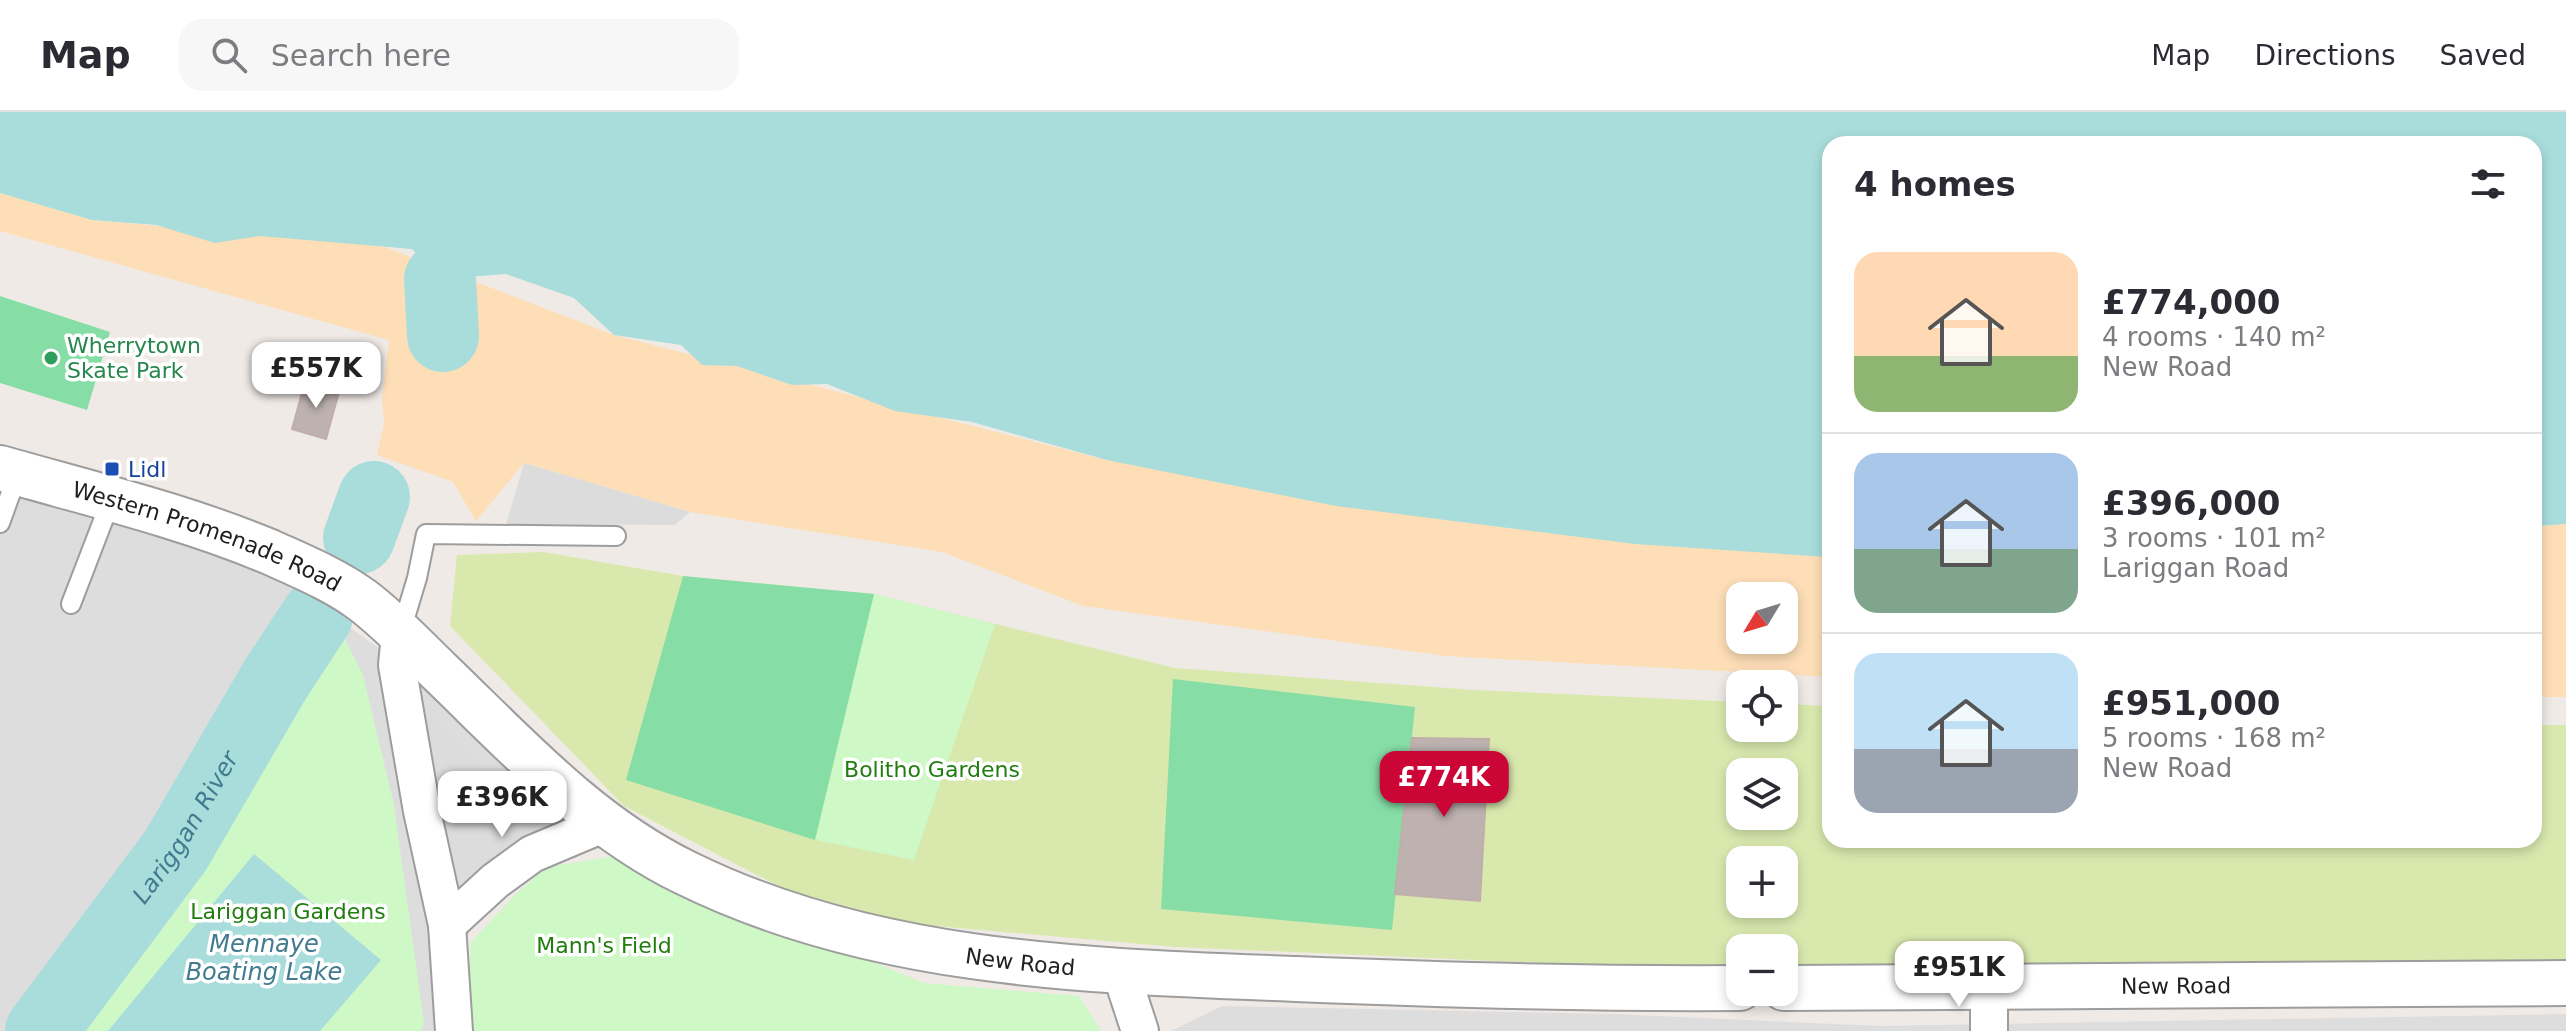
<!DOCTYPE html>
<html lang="en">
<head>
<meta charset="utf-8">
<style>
  body { margin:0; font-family:"DejaVu Sans",sans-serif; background:#f7f7f7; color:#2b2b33; height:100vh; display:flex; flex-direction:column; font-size:30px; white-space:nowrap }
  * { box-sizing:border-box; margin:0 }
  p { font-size:26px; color:#7c7c81 }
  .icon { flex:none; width:44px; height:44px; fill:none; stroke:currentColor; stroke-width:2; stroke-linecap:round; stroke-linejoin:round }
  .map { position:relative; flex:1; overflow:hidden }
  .sheet { position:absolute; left:1822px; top:24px; width:720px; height:712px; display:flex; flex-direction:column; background:#fff; border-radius:24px; box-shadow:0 4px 12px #0003 }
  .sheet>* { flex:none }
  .needle { width:52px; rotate:232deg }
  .controls { position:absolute; left:1726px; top:470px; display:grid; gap:16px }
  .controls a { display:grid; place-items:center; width:72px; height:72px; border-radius:16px; background:#fff; box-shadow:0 4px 12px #0003; font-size:40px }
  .price { position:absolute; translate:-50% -68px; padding:0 18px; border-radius:16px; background:#fff; color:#222; font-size:26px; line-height:52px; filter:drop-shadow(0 2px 4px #0008) }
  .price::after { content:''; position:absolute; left:50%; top:48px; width:24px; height:18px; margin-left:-12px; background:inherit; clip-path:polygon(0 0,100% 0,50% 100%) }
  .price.on { background:#cb0535; color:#fff }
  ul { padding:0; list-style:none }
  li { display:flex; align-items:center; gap:24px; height:200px; padding:0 32px }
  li+li { border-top:2px solid #e1e1e2 }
  li span { display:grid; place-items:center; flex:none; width:224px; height:160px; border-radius:24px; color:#555 }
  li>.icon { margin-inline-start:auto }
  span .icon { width:96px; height:96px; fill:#fffc; stroke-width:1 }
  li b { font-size:34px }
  h2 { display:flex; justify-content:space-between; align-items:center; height:96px; padding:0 32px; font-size:34px }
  header { display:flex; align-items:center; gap:48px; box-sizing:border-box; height:112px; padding:0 40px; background:#fff; border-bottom:2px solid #e1e1e2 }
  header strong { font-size:38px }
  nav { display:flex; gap:44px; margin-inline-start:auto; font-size:28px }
  .search { width:560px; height:72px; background:#f7f7f7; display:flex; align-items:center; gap:20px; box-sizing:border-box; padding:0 28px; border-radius:24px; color:#7c7c81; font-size:30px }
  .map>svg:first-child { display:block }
  .residential { fill:#dedddd }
  .grass { fill:#d9e9ae; fill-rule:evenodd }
  .sand { fill:#fddeb7; fill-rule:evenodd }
  .park { fill:#cef8c5 }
  .pitch { fill:#86dda6 }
  .parking { fill:#dcdcdc }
  .water { fill:#a8dddc }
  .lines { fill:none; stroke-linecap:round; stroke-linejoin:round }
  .river { stroke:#a8dddc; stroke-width:72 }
  .building { fill:#bdb2b0; stroke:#c2aea9; stroke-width:2 }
  .service-casing { stroke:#9d9d9d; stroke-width:22 }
  .minor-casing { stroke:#9d9d9d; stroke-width:40 }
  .tertiary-casing { stroke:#9d9d9d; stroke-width:48 }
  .service { stroke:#fff; stroke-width:18 }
  .minor { stroke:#fff; stroke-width:36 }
  .tertiary { stroke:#fff; stroke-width:44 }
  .leisure-dot { fill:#2e9e5b; stroke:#fff; stroke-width:3 }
  .transit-dot { fill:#1a4fb4; stroke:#fff; stroke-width:3 }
  .labels { text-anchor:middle; stroke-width:7; stroke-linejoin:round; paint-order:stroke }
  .leisure-label { font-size:22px; fill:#27864d; stroke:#fff; text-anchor:start }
  .transit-label { font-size:22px; fill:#164399; stroke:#fff; text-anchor:start }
  .street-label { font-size:22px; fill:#202020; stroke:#fff }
  .park-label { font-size:22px; fill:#207d0e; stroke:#fff }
  .water-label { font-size:24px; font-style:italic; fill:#427b8f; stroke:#fff }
</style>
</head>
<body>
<header>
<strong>Map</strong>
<div class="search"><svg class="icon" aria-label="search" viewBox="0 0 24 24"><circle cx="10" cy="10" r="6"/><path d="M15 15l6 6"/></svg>Search here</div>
<nav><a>Map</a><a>Directions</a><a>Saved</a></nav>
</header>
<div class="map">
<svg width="2566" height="919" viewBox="0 0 2566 919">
  <rect width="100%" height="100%" fill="#f0eae6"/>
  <g class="residential">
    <polygon points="0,377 140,416 261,459 302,482 416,562 606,735 552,747 481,800 462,834 459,919 0,919"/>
    <polygon points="1222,894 1613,902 1881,914 2566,902 2566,919 1171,919"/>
  </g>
  <path class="grass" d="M543 440 683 464 874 482 1175 556 1475 578 1740 590V616H1784V592L1830 594V728H2534V613H2566V848L2027 854 1784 853V836H1740V853H1591L1175 835 902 811 784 777 624 694 450 514 457 443ZM1740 660H1784V704H1740ZM1740 748H1784V792H1740Z"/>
  <g class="sand">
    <path d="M0 81 92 108 382 134 614 223 1107 348 1830 437V565L1445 544 1083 494 942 440 690 400 524 351 476 409 453 370 377 343 384 312 382 287 389 228 0 119ZM1740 484H1784V528H1740Z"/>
    <polygon points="2566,412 2566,585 2534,585 2534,414"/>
  </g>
  <g class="park">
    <polygon points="874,482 995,512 914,748 815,728"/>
    <polygon points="344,525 363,563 394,693 424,912 421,919 48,919 182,743 294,570"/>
    <polygon points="616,744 924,871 1079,884 1101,919 467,919 471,830 516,782 547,755"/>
  </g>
  <g class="pitch">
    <polygon points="0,184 110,220 87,298 0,271"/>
    <polygon points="683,464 874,482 815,728 626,668"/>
    <polygon points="1173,567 1415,595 1392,818 1161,797"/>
  </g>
  <g class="parking">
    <polygon points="524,351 690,400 675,413 506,412"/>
    <polygon points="401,577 561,729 495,769 435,760"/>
  </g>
  <g class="water">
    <polygon points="0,0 2566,0 2566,412 2534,414 2534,32 1830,32 1830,445 1827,445 1635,432 1336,394 1107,348 972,310 895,299 827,272 792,273 737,254 702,253 681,233 614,223 574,186 506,162 440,167 412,137 260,124 215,131 156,113 92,108 0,81"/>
    <polygon points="254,742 381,848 320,919 108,919"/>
  </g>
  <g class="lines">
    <g class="river">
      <polyline points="440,167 443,224"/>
      <polyline points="359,426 374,385"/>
      <path id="s1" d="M41 919 176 738 275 568 317 504"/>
    </g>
  </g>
  <g class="building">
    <polygon points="305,270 339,280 326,327 292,317"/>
    <polygon points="1412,626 1489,627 1480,789 1395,782"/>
  </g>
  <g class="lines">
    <g class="service-casing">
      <g id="service">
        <polyline points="0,411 18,361"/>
        <polyline points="71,492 111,388"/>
        <polyline points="401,519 417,466 426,422 616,424"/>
      </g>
    </g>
    <g class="minor-casing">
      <g id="minor">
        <polyline points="400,522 397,553 422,699 447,813 454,919"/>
        <polyline points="447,813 495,769 532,742 603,712"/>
        <polyline points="1121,861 1140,919"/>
        <polyline points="1989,919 1989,876"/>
      </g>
    </g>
    <g class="tertiary-casing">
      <g id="tertiary">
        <path id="s2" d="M0 356C91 382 184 404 270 440 301 454 335 468 362 488 390 509 414 535 439 559 516 633 589 714 686 761 875 854 1090 859 1296 867 1444 873 1592 877 1740 876"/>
        <path id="s3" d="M1784 876 2566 871"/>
      </g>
    </g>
    <use href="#service" class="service"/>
    <use href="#minor" class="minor"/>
    <use href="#tertiary" class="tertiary"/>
  </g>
  <circle class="leisure-dot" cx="51" cy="246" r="8"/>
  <rect class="transit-dot" x="104" y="349" width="16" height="16" rx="4"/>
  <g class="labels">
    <g class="leisure-label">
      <text x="67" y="241">Wherrytown<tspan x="67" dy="25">Skate Park</tspan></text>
    </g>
    <g class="transit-label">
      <text x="128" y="365">Lidl</text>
    </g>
    <g class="street-label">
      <text dy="8" stroke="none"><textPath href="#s2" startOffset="218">Western Promenade Road</textPath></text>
      <text dy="8" stroke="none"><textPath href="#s2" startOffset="1160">New Road</textPath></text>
      <text dy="8" stroke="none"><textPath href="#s3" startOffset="392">New Road</textPath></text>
    </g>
    <g class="park-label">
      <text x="932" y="665">Bolitho Gardens</text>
      <text x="288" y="807">Lariggan Gardens</text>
      <text x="604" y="841">Mann's Field</text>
    </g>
    <g class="water-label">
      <text dy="8" stroke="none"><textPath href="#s1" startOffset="250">Lariggan River</textPath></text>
      <text x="264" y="840">Mennaye<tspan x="264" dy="28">Boating Lake</tspan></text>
    </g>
  </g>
</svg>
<div class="controls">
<a><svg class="needle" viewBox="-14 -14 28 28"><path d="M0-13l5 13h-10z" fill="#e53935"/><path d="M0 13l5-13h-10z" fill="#7c7c81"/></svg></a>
<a><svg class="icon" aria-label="locate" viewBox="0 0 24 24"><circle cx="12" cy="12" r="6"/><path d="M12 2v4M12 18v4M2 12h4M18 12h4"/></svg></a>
<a><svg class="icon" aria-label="layers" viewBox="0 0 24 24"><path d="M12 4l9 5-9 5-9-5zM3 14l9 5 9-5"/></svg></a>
<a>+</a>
<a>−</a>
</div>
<b class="price" style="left:316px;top:298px">£557K</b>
<b class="price on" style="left:1444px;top:707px">£774K</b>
<b class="price" style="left:502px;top:727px">£396K</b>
<b class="price" style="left:1959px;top:897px">£951K</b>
<section class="sheet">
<h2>4 homes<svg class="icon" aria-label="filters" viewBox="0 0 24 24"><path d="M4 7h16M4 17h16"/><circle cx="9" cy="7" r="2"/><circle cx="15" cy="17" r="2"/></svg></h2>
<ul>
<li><span style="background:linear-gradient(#ffd9b3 65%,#8fb573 0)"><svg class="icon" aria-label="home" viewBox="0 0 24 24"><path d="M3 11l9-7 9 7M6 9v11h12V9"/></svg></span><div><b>£774,000</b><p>4 rooms · 140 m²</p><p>New Road</p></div></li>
<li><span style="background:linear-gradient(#a9c7e8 60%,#7fa58c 0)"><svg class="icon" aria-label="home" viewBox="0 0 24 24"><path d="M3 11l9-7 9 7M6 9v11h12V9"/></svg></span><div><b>£396,000</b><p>3 rooms · 101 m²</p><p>Lariggan Road</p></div></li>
<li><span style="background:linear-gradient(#bfe0f5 60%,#9aa5b1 0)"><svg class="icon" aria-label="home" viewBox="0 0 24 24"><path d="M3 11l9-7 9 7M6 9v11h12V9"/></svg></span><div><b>£951,000</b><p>5 rooms · 168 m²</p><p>New Road</p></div></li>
</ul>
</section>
</div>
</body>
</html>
